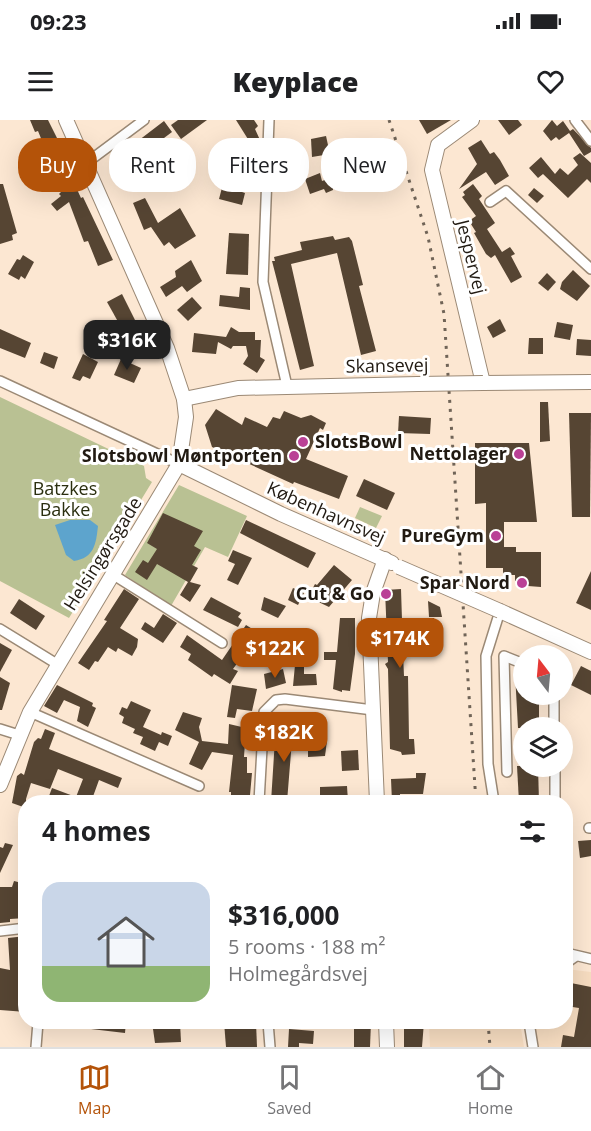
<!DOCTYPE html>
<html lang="en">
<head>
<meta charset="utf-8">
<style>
  body { margin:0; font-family:"Open Sans",sans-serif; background:#f6f6f6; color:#202124; height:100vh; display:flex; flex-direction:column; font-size:22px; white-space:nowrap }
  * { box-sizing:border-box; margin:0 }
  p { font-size:20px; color:#757577 }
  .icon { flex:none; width:33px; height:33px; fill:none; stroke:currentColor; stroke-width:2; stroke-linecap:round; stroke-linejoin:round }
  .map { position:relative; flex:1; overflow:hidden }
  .panel { position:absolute; left:18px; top:675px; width:555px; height:234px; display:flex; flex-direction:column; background:#fff; border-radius:24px; box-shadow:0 6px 24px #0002 }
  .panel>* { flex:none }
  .top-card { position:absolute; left:18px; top:18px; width:555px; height:54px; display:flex; gap:12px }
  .needle { width:39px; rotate:344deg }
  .tools { position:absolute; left:513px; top:525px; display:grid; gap:12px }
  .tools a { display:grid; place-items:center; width:60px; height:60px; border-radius:50%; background:#fff; box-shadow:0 6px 24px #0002; font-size:30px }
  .price { position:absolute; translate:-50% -51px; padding:0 14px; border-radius:12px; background:#b45309; color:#fff; font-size:20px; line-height:39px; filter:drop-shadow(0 2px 3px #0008) }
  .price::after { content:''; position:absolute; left:50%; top:36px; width:18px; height:14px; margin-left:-9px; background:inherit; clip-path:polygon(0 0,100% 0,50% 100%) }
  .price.on { background:#222; color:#fff }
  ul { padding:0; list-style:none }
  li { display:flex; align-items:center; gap:18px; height:150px; padding:0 24px }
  li span { display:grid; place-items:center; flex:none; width:168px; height:120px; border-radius:18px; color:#555 }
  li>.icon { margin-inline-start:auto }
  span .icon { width:72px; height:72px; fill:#fffc; stroke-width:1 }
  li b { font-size:26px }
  h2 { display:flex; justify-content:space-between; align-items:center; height:72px; padding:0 24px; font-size:26px }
  .pill { padding:0 21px; border-radius:24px; background:#fff; box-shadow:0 6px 24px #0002; font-size:21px; line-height:54px }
  .pill.on { background:#b45309; color:#fff }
  .status { display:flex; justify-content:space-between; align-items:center; height:42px; padding:0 30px; background:#fff; direction:ltr }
  .status svg { height:16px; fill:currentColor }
  header { display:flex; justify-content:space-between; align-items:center; height:78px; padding:0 24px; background:#fff; font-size:27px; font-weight:800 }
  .tabs { display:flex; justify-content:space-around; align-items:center; height:84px; border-top:2px solid #e0e0e0; background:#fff; font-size:16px; color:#757577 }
  .tabs a { display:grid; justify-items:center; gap:3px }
  .tabs .on { color:#b45309 }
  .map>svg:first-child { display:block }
  .built { fill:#f6dcc0 }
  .green { fill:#b9c193 }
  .water { fill:#5da4cd }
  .building { fill:#564533 }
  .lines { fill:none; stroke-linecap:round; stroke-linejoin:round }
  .street-casing { stroke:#9b8975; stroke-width:12 }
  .secondary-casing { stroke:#9b8975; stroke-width:16 }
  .street { stroke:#fff; stroke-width:9 }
  .secondary { stroke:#fff; stroke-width:14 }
  .rail { stroke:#706457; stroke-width:3; stroke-dasharray:3 6; stroke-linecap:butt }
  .secondary-bridge-casing { stroke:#9b8975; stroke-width:16; stroke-linecap:butt }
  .secondary-bridge { stroke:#fff; stroke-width:14 }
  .poi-dot { fill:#ba4196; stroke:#fff; stroke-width:2 }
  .labels { text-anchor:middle; stroke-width:6; stroke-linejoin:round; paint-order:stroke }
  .street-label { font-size:18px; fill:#211a12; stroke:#fff }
  .poi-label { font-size:18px; font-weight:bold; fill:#211a12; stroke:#fff; text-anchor:end }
  .park-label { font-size:18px; fill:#2a2e0f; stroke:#fff }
</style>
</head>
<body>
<div class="status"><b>09:23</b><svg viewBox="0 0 49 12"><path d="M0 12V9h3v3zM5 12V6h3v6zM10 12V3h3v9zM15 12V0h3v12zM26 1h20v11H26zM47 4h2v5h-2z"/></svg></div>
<header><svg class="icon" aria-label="menu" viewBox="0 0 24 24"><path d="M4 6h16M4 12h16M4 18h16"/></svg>Keyplace<svg class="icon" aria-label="heart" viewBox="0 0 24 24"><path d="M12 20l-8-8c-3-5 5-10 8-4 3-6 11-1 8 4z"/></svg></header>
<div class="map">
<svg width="591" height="927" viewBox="0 0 591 927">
  <rect width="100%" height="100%" fill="#fce7d2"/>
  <g class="built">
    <polygon points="566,849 591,852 591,927 530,927 525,902 566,902"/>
    <polygon points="429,902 520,902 524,927 430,927"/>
  </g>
  <g class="green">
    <polygon points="0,277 144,346 146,358 152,362 69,498 0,461"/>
    <polygon points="179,365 247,396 228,437 205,427 171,486 125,455"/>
    <polygon points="360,387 382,396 376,408 355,398"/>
  </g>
  <path class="water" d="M70 400H90L98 406C96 424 94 438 74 441L66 435 55 405Z"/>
  <g class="building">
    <polygon points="30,0 48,0 64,32 49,38 38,11 35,12"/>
    <polygon points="178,0 207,0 181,19 171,5"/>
    <polygon points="236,0 254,0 258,6 255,9 260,20 251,24"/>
    <polygon points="419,0 451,0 427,14"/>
    <polygon points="498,0 518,0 522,5 509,15"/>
    <polygon points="552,0 557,6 563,1 570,11 573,9 591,28 591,32 584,36 569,13 559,20 556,17 551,21 543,11"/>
    <polygon points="164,1 172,12 128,45 129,47 115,53 110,41 132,31 130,27"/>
    <polygon points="326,16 330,34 312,37 311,19"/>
    <polygon points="481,20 490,34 494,32 500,40 509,56 495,65 486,52 459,69 477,44 468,28"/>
    <polygon points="237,28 253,29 251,49 243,48 243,42 237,42"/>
    <polygon points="580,33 591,43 591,63 587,59 568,78 543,54 538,58 529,48 541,37 555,54 560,48 568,55 578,45 573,38"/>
    <polygon points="67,50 76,62 74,63 81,78 83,77 113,140 98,146 88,121 84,122 69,82 57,91 51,84 61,76 59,74 63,70 55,60"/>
    <polygon points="320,53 322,61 333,57 333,70 326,73 324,69 310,74 305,59"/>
    <polygon points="224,60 231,62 230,68 245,73 242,85 219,79"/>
    <polygon points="0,64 3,64 17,113 12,115 13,120 0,124"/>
    <polygon points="473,64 482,76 479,79 495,103 487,109 502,132 510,127 515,134 511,136 522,157 511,163 495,135 491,138 486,134 474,113 476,112 469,101 476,96 462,77 465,75 463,72"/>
    <polygon points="534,68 544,76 537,83 528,75"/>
    <polygon points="145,78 158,103 180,88 196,116 175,129 169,122 164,126 151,107 144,110 140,100 133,83"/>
    <polygon points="229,113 249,114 248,155 226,154"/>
    <polygon points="333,116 335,120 349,117 352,121 363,165 359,166 376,231 361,235 337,133 291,144 314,246 300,250 272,141 275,141 274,137 302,130 300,122"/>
    <polygon points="23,135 34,142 25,159 21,156 19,160 8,154 17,139 20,140"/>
    <polygon points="191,140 202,161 187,172 182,166 166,177 160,167 176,157 175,151"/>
    <polygon points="573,150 590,166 577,181 560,169 562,162"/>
    <polygon points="547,153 556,162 548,171 538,163"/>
    <polygon points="240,167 250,168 250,190 219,186 220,175 239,177"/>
    <polygon points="122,174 135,200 121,207 107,182"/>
    <polygon points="192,177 202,188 188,201 177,190"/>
    <polygon points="500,199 506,211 493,218 487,207"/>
    <polygon points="557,202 573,205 570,220 554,217"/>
    <polygon points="231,207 239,212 255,212 255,220 261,220 260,237 265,240 257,253 243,244 248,236 246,226 233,226 231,229 218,222 216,234 192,232 194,213 226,217"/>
    <polygon points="0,209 31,223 25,238 0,228"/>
    <polygon points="529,218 543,218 543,234 528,234"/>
    <polygon points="577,219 591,220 591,236 576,235"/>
    <polygon points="44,232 58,237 54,249 40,243"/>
    <polygon points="83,234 98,242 90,259 83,256 80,261 72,258"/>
    <polygon points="121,239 141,248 134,263 114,255"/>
    <polygon points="540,282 548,282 550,321 540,322"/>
    <polygon points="216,289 242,305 245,297 267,307 273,297 280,299 284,291 301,298 311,295 326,303 323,310 320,308 306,339 348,356 339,379 294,362 293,364 212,327 205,305"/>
    <polygon points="569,293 591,293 590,397 572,397"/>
    <polygon points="399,296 431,298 430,314 398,313"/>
    <polygon points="475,323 529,323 537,402 504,402 504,427 516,427 516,432 541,432 541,467 528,466 528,461 515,461 515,455 503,455 503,448 486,448 486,383 475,384"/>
    <polygon points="364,359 395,373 387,390 356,376"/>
    <polygon points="163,393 203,411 194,426 201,430 192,445 198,448 190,462 201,465 190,482 180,475 188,462 157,444 147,460 135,452 143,440 148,443 157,429 147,423"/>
    <polygon points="246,400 316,433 308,448 240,413"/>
    <polygon points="233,430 252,438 238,465 227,460 235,444 228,441"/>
    <polygon points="334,445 352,460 329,487 308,477 315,464 317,465"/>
    <polygon points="591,451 591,490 576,483"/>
    <polygon points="293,468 304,473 298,485 288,480"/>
    <polygon points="124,469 139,479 120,508 138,519 137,527 132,536 118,528 116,532 108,527 98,542 95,541 89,550 78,543 107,501 104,500"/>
    <polygon points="401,469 402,500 434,498 435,511 420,511 420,521 408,521 408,534 403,534 404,556 408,556 409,619 414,619 415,634 402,635 401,632 390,629 388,549 385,544 388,542 385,470"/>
    <polygon points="211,477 241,493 238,497 242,500 238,507 203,490"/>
    <polygon points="264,477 286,486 278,498 261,490"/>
    <polygon points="19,479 45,496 36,510 10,493"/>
    <polygon points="428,481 440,487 442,497 429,497"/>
    <polygon points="163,494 177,503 163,523 141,509 145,502 154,508"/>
    <polygon points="340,498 355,498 355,534 350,571 342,570 342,572 333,569 336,540 324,540 324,532 337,532"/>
    <polygon points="246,505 259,513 233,549 238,551 230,564 214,554 212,557 188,540 191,534 180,527 187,515 222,540"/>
    <polygon points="0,523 12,530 0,552"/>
    <polygon points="258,531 274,533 273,542 257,540"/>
    <polygon points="295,545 304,545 304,554 316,554 317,565 293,566"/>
    <polygon points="581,546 591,551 591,575 571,565"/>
    <polygon points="283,549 286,563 266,569 264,554"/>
    <polygon points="515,553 524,553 524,574 539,574 539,608 518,608"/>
    <polygon points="0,557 10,563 2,590 0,590"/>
    <polygon points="57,565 93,583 92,586 96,588 88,607 77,601 80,587 64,580 57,593 44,586"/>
    <polygon points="232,565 257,569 252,591 237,589 235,598 227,597"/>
    <polygon points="131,581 151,590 143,607 161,615 162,612 172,616 168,626 159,622 155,631 140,624 143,617 133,613 135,609 122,603 124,597 119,594 122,587 127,589"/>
    <polygon points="183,592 202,598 199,607 202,621 228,624 229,604 246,608 244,637 247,637 247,653 252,653 250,675 246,675 246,682 231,682 231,672 229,672 233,635 212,632 202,650 189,644 199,622 175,610"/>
    <polygon points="281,608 306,609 305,620 292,620 287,682 271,682 275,619 280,619"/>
    <polygon points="45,609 55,613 49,629 122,658 118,668 99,660 91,682 67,682 49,676 52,668 76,677 83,659 58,649 50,669 31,663 26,679 26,688 12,683 17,656 21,653 24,655 34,622 38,618 41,619"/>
    <polygon points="308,618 327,621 325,636 308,637"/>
    <polygon points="358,630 359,650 342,651 341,631"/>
    <polygon points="517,646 538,646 539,682 519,682"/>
    <polygon points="416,653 426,653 423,674 400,674 400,682 392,682 391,659 416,658"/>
    <polygon points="347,666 348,681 320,682 320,667"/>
    <polygon points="591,720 591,736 580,738 578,721"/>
    <polygon points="5,723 13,725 0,753 0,727 3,728"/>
    <polygon points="14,761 26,764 26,798 10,799 10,802 0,803 0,767 12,767"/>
    <polygon points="26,816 26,892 0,890 0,848 10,850 8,818"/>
    <polygon points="566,862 591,867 591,927 561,927 563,915 574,917 579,888 566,886"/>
    <polygon points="75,902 126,902 125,913 74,907"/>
    <polygon points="152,902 180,902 181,922 155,923"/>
    <polygon points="224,902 256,902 257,927 226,927"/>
    <polygon points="354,902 371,902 370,927 354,927"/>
    <polygon points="415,902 424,902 422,927 404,927 404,908 415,907"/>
    <polygon points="289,909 314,911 313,924 299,923 299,927 288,927"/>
  </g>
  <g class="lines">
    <g class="street-casing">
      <g id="street">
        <polyline points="269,0 263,162 287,266"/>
        <polyline points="575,0 591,21"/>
        <polyline points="85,44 144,0"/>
        <polyline points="490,82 506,71 591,149"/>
        <polyline points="0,261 179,344"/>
        <polyline points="112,454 222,523"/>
        <polyline points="0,509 57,544"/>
        <polyline points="554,574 554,608"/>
        <polyline points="30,592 199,666"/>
        <polyline points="0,609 19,615"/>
        <polyline points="555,646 555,682"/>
        <polyline points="507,652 504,536 524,544"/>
        <polyline points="259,682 264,592 276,580 285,579 373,590"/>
        <polyline points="494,682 488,644 486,536 500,491"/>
        <polyline points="589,708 591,708"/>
        <polyline points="0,811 26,808"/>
        <polyline points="566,833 591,839"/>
        <polyline points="566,843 576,836"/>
        <polyline points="268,902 270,927"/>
        <polyline points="529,902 533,927"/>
        <polyline points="36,927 38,902"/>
      </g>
    </g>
    <g class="secondary-casing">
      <g id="secondary">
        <polyline points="472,0 438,25 432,50 483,263 591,262"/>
        <polyline points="184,279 238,268 418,264"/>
        <polyline points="179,344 281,394 392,443"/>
        <polyline points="500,491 591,532"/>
        <polyline points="0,665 30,592 179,344 186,297 184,279 167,228 66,0"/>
        <polyline points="377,682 369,498 373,473 385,439"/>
        <polyline points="386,902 387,927"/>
      </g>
    </g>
    <use href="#street" class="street"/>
    <use href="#secondary" class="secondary"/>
    <g class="rail">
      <polyline points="389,0 428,117 444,194 476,682"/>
      <polyline points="488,902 490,927"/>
    </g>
    <g class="secondary-bridge-casing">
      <g id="secondary-bridge">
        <polyline points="418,264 483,263"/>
        <polyline points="399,447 500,491"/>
      </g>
    </g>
    <use href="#secondary-bridge" class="secondary-bridge"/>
  </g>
  <g class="poi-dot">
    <circle cx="303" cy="322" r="6"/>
    <circle cx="519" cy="334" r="6"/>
    <circle cx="294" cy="336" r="6"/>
    <circle cx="496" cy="416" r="6"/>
    <circle cx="522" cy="463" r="6"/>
    <circle cx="386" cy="474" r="6"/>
  </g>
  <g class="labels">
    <g class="street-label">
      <text transform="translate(471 137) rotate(76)" y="6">Jespervej</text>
      <text transform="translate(387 246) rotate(-1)" y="6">Skansevej</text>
      <text transform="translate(326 393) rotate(24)" y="6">Københavnsvej</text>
      <text transform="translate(103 434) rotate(-58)" y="6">Helsingørsgade</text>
    </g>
    <g class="poi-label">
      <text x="315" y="328" text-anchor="start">SlotsBowl</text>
      <text x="507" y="340">Nettolager</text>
      <text x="282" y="342">Slotsbowl Møntporten</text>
      <text x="484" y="422">PureGym</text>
      <text x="510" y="469">Spar Nord</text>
      <text x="374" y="480">Cut &amp; Go</text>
    </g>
    <g class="park-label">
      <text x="65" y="375">Batzkes<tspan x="65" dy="21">Bakke</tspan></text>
    </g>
  </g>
</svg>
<div class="tools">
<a><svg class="needle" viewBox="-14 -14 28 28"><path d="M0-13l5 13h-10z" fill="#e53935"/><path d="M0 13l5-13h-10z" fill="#757577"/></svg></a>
<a><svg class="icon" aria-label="layers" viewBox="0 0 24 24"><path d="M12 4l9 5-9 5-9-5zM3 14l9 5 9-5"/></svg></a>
</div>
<b class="price on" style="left:127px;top:251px">$316K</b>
<b class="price" style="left:400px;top:549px">$174K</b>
<b class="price" style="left:275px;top:559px">$122K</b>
<b class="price" style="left:284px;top:643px">$182K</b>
<div class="top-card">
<a class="pill on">Buy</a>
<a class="pill">Rent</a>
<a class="pill">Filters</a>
<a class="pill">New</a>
</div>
<section class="panel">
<h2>4 homes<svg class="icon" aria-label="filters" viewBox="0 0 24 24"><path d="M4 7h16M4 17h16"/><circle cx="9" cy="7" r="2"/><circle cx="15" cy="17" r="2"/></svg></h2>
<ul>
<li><span style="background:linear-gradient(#c9d6e8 70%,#8fb573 0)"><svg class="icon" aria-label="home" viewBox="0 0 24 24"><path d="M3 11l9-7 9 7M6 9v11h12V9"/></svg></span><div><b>$316,000</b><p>5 rooms · 188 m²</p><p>Holmegårdsvej</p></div></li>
</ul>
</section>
</div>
<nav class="tabs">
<a class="on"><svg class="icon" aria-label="map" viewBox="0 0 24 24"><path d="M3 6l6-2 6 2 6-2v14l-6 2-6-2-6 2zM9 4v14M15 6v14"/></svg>Map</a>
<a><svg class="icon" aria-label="saved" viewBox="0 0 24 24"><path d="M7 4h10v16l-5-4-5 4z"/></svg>Saved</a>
<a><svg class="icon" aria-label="home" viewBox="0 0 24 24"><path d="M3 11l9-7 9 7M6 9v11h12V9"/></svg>Home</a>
</nav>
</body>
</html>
